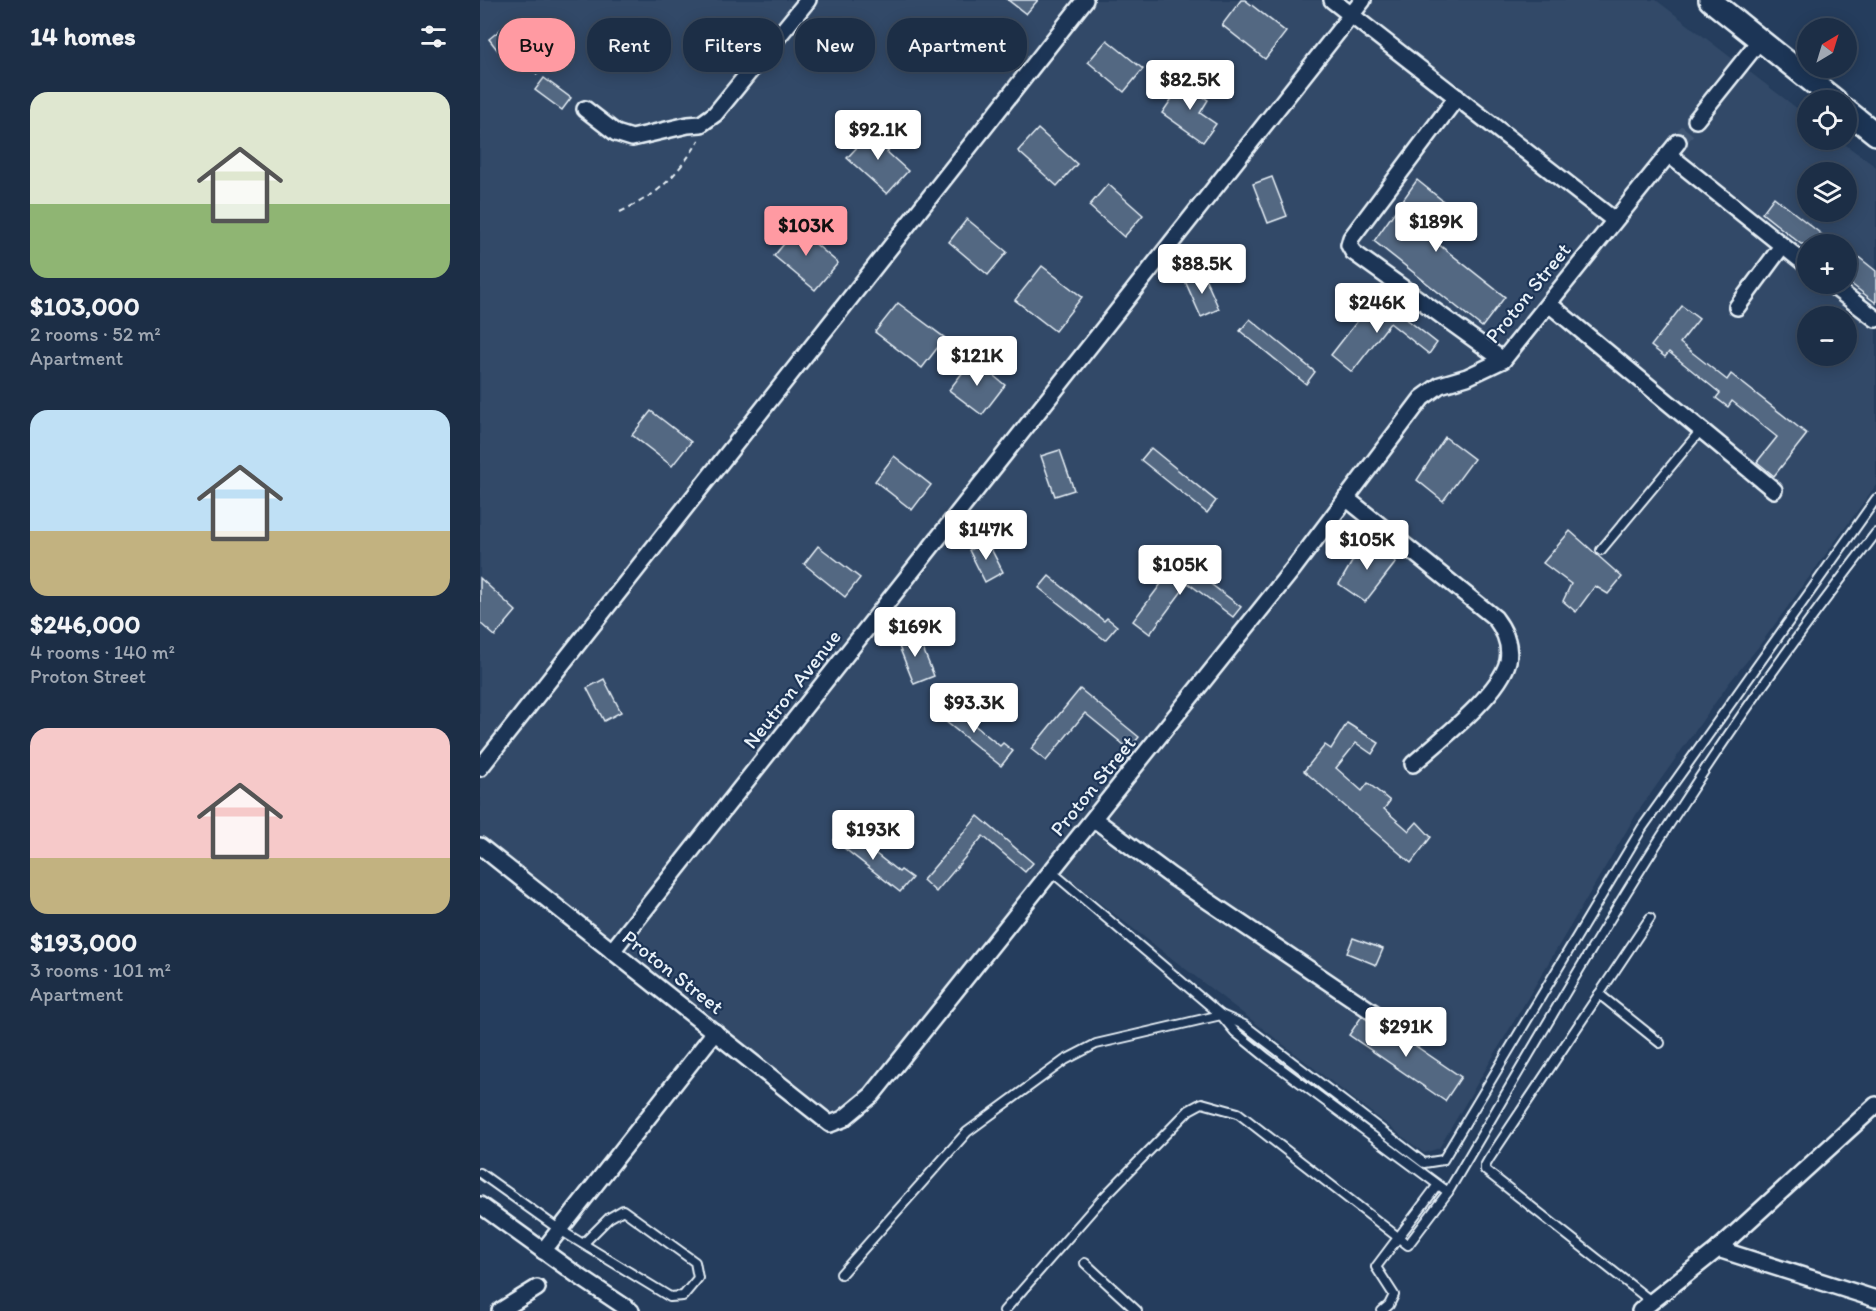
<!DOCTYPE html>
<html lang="en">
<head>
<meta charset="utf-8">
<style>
  body { margin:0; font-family:Itim,sans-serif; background:#293a51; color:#f1f3f6; height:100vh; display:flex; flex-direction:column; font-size:22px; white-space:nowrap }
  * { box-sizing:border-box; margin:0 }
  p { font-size:20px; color:#a0a8b3 }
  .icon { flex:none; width:33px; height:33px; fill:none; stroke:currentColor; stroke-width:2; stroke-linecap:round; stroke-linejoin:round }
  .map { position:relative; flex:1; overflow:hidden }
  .details { display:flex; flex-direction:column; background:#1c2e46; width:480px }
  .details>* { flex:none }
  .top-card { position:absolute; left:18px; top:18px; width:570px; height:54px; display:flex; gap:12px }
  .needle { width:39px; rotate:38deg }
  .buttons { position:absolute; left:1317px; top:18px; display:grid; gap:12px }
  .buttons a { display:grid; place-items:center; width:60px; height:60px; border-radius:50%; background:#1c2e46; box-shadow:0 3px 15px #0003,0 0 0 2px #3a4a5f; font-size:30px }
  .price { position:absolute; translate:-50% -51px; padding:0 14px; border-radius:6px; background:#fff; color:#222; font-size:20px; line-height:39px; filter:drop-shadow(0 2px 3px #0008) }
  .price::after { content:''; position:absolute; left:50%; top:36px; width:18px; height:14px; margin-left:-9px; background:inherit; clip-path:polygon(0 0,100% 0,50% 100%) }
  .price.on { background:#ff9aa2; color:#111 }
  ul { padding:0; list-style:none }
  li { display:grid; align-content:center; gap:12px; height:318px; padding:0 30px }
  li span { display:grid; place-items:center; height:186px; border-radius:18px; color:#555 }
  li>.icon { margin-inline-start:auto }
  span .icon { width:108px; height:108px; fill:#fffc; stroke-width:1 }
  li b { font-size:26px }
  h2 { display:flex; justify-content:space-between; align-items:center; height:72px; padding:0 30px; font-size:26px }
  .tag { padding:0 21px; border-radius:24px; background:#1c2e46; box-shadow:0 3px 15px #0003,0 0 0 2px #3a4a5f; font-size:21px; line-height:54px }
  .tag.on { background:#ff9aa2; color:#111 }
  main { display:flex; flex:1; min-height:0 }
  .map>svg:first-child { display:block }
  .built { fill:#334a68; fill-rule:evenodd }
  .building { fill:#536782; stroke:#e8f1f8; stroke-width:1.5 }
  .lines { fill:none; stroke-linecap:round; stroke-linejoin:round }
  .street-tunnel { stroke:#425874; stroke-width:15; stroke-dasharray:15 8; stroke-linecap:butt }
  .lane-casing { stroke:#e8f1f8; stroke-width:12 }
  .street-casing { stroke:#e8f1f8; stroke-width:20 }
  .secondary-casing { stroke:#e8f1f8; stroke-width:26 }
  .path { stroke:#e8f1f8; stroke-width:2; stroke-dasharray:6 4.5; stroke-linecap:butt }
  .lane { stroke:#1d3557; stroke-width:8 }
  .street { stroke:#1d3557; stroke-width:15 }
  .secondary { stroke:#1d3557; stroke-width:21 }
  .labels { text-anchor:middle; stroke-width:4.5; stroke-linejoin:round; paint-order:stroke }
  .street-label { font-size:21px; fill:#e8f1f8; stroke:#1d3557 }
</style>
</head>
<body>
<main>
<section class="details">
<h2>14 homes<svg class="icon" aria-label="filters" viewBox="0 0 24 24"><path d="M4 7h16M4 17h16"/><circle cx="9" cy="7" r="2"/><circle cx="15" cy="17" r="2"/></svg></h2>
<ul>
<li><span style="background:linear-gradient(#dfe7d0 60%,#8fb573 0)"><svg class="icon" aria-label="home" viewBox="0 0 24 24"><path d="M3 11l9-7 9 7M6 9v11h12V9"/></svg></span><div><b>$103,000</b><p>2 rooms · 52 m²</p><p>Apartment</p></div></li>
<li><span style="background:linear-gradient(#bfe0f5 65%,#c2b280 0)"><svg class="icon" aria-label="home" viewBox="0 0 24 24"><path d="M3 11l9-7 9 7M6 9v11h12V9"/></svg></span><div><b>$246,000</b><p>4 rooms · 140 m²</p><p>Proton Street</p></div></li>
<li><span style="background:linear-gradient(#f6c9c9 70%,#c2b280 0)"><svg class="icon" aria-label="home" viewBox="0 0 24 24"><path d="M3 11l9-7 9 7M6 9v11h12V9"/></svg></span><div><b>$193,000</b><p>3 rooms · 101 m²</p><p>Apartment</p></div></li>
</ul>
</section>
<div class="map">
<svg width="1396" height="1311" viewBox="0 0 1396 1311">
  <rect width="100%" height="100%" fill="#253d5d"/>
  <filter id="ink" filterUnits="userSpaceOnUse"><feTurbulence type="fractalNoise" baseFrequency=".0167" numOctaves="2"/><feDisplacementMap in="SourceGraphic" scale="12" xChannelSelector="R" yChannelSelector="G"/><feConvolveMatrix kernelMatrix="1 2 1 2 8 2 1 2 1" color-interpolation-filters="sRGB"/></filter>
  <g filter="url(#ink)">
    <path class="built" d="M0 0H1176L1327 116 1328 140H1359L1396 167V485L1279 646 1249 683 1157 813 959 1148 944 1153 567 862 378 1102 349 1119 0 853ZM1328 172H1366V212H1328ZM1328 244H1366V284H1328ZM1328 316H1366V356H1328Z"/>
    <g class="building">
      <polygon points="528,0 558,0 546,14"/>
      <polygon points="761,0 765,0 806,32 785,59 742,25"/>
      <polygon points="31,21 42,34 39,36 53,50 71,40 82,61 57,74 29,44 19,52 9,39"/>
      <polygon points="627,40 663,69 644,92 608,62"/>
      <polygon points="64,78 91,98 82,110 55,90"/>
      <polygon points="706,78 722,90 719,94 728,100 720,113 736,124 723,142 682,113"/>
      <polygon points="395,128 413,144 407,152 428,171 407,194 367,158"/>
      <polygon points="558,129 597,164 577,186 538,151"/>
      <polygon points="792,177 807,216 788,223 773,184"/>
      <polygon points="937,180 978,213 957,243 1025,297 1002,327 894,241"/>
      <polygon points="628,184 663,215 644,237 609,206"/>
      <polygon points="1294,197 1354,244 1321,244 1282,213"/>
      <polygon points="487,219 527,252 508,275 469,242"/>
      <polygon points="323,221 337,233 331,240 358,263 335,290 294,256"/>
      <polygon points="1366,247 1396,271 1396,303 1366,280"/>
      <polygon points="562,266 602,297 575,331 535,300"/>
      <polygon points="723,273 739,309 721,317 705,281"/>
      <polygon points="897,296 957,343 949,354 910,323 872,372 851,355"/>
      <polygon points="418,303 465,338 442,368 395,332"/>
      <polygon points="1202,306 1219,319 1200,343 1247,380 1251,374 1327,434 1294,476 1277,462 1297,437 1252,401 1248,407 1236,398 1240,393 1189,352 1185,357 1171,346"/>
      <polygon points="770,319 835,372 826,384 760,331"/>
      <polygon points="493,359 525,385 502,415 469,390"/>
      <polygon points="171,411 211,442 192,466 152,435"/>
      <polygon points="965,437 994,459 963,501 937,480"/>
      <polygon points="671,448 736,501 727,513 661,460"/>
      <polygon points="580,450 594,490 575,496 561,456"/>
      <polygon points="414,456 451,485 432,510 395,481"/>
      <polygon points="1090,531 1142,577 1128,594 1115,586 1096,612 1083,601 1091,584 1063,563"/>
      <polygon points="886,538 916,562 885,602 859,584"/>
      <polygon points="507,541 523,572 505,582 489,550"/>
      <polygon points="338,546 380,578 365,597 324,564"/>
      <polygon points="699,560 761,607 753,617 708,583 670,634 653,621"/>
      <polygon points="569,576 624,621 627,618 637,626 625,640 559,588"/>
      <polygon points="0,578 36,611 15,636 0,623"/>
      <polygon points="436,631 454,676 434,684 416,639"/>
      <polygon points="124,679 141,712 124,721 107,688"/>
      <polygon points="600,689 659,737 649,749 605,713 566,761 551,749"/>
      <polygon points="465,701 520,746 523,743 533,751 521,766 455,713"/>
      <polygon points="867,723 899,743 892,754 876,743 856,768 882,791 888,783 910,801 904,809 929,831 937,822 951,837 931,863 824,771 845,745 851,749"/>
      <polygon points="498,816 553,863 545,872 503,836 456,892 443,880"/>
      <polygon points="363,828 419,872 421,870 432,878 420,892 354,840"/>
      <polygon points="873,938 903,949 896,965 867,953"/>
      <polygon points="882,1016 898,1027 903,1029 908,1027 981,1077 965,1101 869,1035"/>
    </g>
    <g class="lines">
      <polyline class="street-tunnel" points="1198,142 1216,120"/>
      <g class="lane-casing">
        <g id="lane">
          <polyline points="1121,550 1221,430"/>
          <path d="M572 872 741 1015 755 1032 787 1058 968 1192C1045 1062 1120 930 1203 803 1263 710 1328 621 1396 533"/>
          <polyline points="1170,918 1009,1159 1005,1166 1005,1170 1172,1302"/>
          <polyline points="1119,994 1180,1043"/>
          <polyline points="0,1173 80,1230 190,1297 203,1296 218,1278 215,1262 143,1210 129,1218 103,1244"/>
          <polyline points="605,1263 657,1311"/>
          <polyline points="361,1274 487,1132 585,1060 616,1044 741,1015 764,1025 944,1163 963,1160 1162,828 1396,499"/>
          <polyline points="524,1311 621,1200 709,1110 722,1103 758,1113 928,1245 968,1192"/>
          <polyline points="902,1311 909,1305 914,1295 896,1267 957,1186"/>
        </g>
      </g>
      <g class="street-casing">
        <g id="street">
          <polyline points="852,0 1134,220"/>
          <polyline points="977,97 871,238 869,245 873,252 1023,360"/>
          <polyline points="105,109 136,133 152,138 208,125 221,124 235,114 328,0"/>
          <polyline points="1216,120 1280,40"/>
          <polyline points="1188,154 1328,266"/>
          <polyline points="1350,284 1396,319"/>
          <polyline points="1069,304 1294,490"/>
          <polyline points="1257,307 1302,246"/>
          <path d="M866 498 1015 618C1025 631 1031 645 1028 661 1020 694 959 741 933 764"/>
          <polyline points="0,768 605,0"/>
          <polyline points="614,819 691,876 903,1019"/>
          <polyline points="0,846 350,1124 363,1119 392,1095 813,569 942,398 960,385 987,377 1023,360 1198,142"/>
          <polyline points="132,951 883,0"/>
          <polyline points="0,1205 97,1275 151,1311"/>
          <polyline points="1238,1249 1396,1299"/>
          <polyline points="63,1251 235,1032"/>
          <polyline points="20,1311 57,1288"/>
          <polyline points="1160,1311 1238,1249 1396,1105"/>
        </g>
      </g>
      <g class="secondary-casing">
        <g id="secondary">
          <polyline points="1230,0 1355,100"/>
          <polyline points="1366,110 1396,134"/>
        </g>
      </g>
      <path class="path" d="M140 212C150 207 160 202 169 196 187 186 209 158 219 140"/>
      <use href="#lane" class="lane"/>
      <use href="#street" class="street"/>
      <use href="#secondary" class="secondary"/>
    </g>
  </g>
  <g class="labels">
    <g class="street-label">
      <text transform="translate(1048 293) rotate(-51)" y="7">Proton Street</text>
      <text transform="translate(312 689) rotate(-52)" y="7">Neutron Avenue</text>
      <text transform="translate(613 786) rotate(-51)" y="7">Proton Street</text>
      <text transform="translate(193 972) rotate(38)" y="7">Proton Street</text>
    </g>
  </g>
</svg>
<div class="buttons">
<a><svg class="needle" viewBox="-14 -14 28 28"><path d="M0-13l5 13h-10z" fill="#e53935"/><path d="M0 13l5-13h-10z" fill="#a0a8b3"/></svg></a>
<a><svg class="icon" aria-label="locate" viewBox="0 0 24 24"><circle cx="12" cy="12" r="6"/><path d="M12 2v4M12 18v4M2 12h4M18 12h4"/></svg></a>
<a><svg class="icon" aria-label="layers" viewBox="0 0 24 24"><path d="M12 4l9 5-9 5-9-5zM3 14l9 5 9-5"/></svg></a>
<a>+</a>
<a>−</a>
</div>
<b class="price" style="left:710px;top:111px">$82.5K</b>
<b class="price" style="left:398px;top:161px">$92.1K</b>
<b class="price" style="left:956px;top:253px">$189K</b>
<b class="price on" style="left:326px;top:257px">$103K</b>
<b class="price" style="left:722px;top:295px">$88.5K</b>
<b class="price" style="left:897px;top:334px">$246K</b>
<b class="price" style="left:497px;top:387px">$121K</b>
<b class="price" style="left:506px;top:561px">$147K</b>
<b class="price" style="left:887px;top:571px">$105K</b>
<b class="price" style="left:700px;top:596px">$105K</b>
<b class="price" style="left:435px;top:658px">$169K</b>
<b class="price" style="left:494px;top:734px">$93.3K</b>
<b class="price" style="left:393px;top:861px">$193K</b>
<b class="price" style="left:926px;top:1058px">$291K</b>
<div class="top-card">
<a class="tag on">Buy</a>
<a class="tag">Rent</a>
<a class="tag">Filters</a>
<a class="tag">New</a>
<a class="tag">Apartment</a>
</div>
</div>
</main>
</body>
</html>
